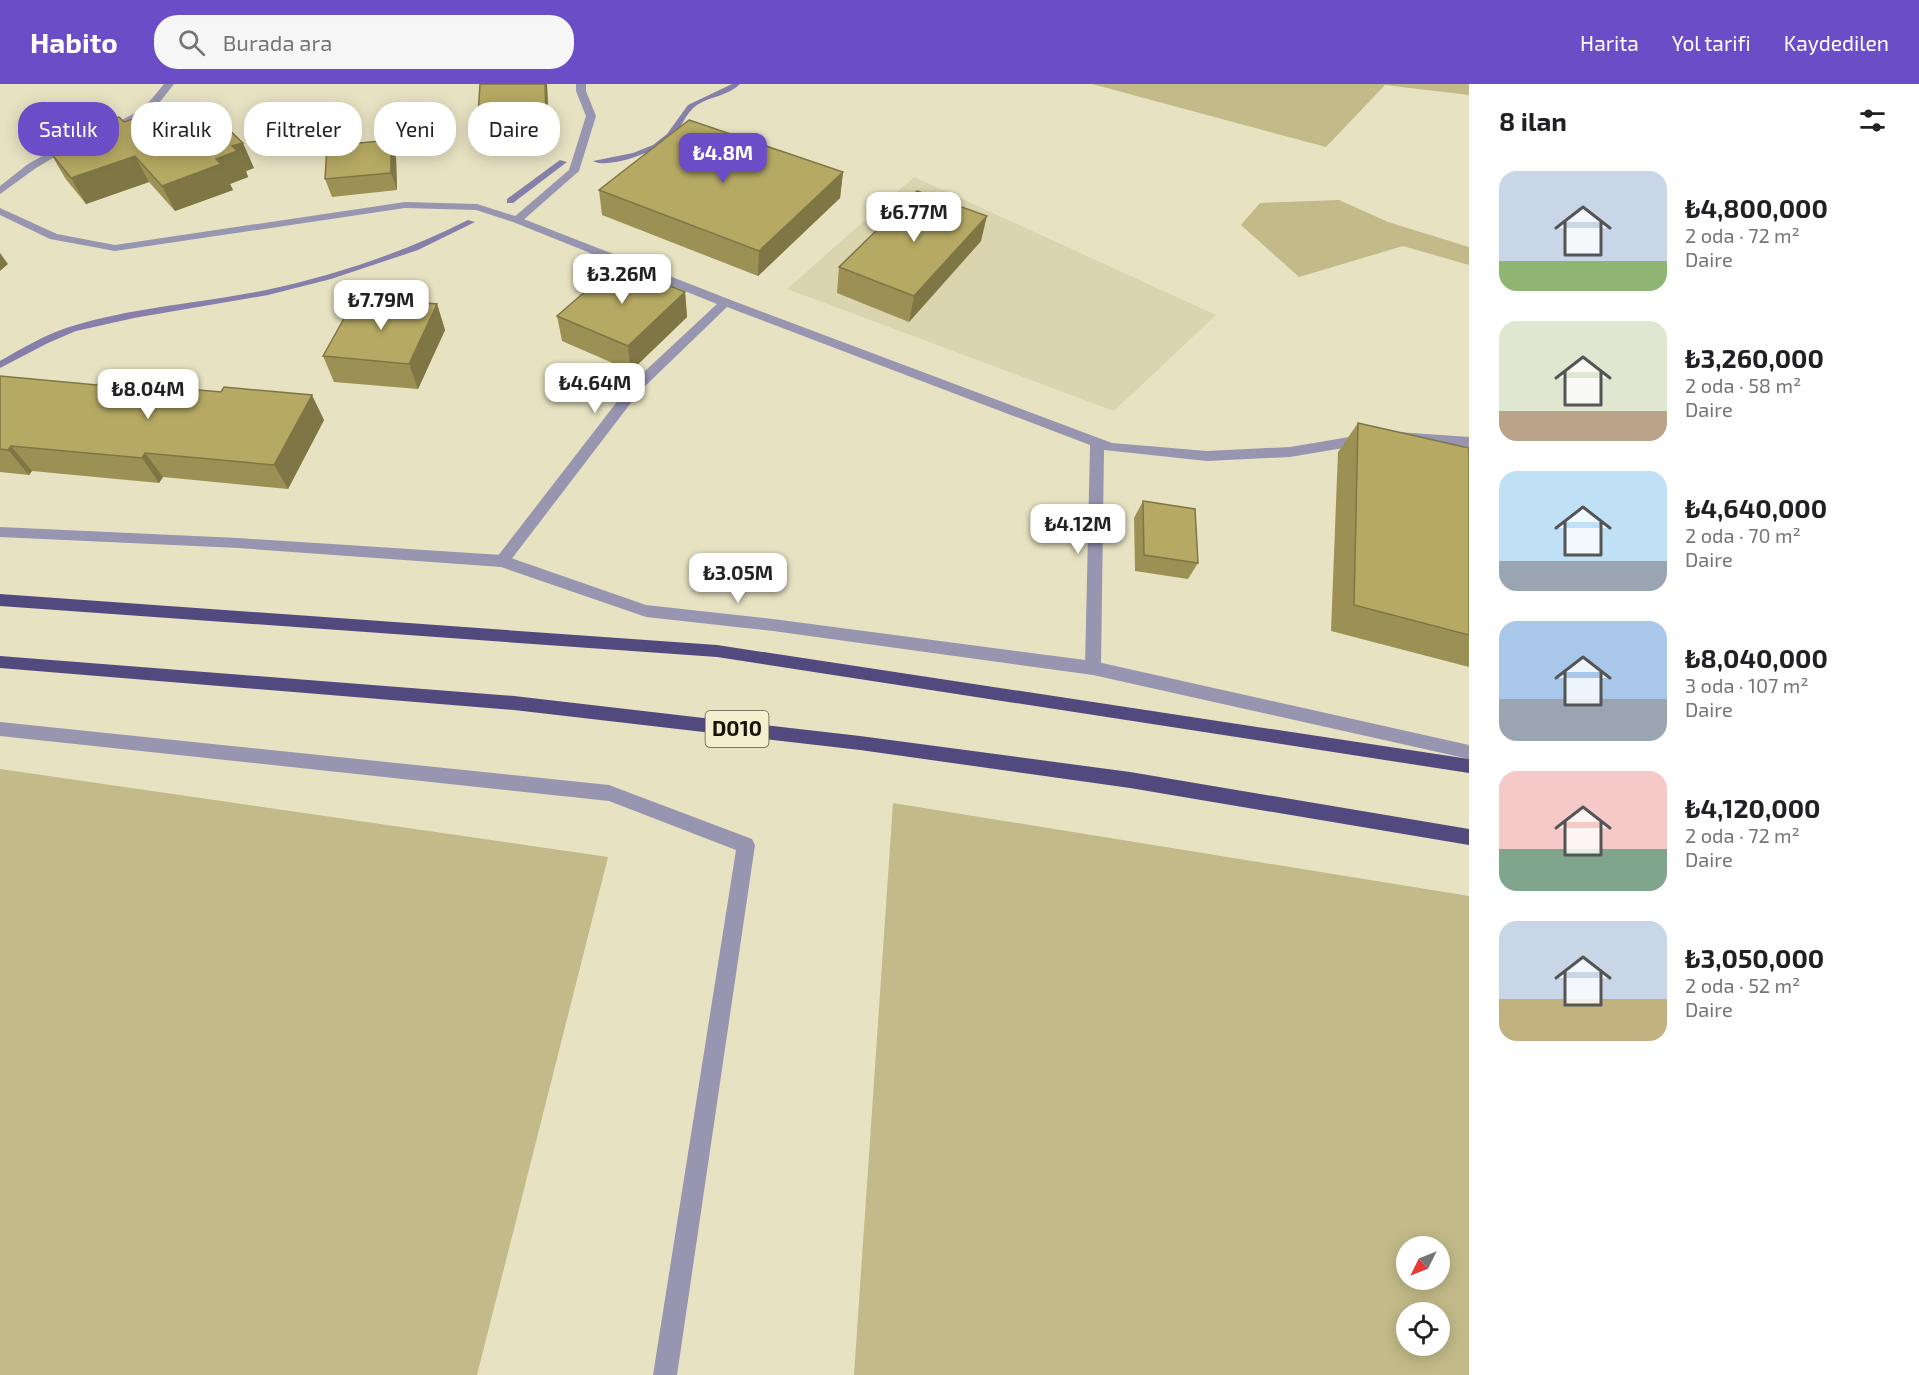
<!DOCTYPE html>
<html lang="tr">
<head>
<meta charset="utf-8">
<style>
  body { margin:0; font-family:"Exo 2",sans-serif; background:#f6f6f6; color:#202124; height:100vh; display:flex; flex-direction:column; font-size:22px; white-space:nowrap }
  * { box-sizing:border-box; margin:0 }
  p { font-size:20px; color:#757577 }
  .icon { flex:none; width:33px; height:33px; fill:none; stroke:currentColor; stroke-width:2; stroke-linecap:round; stroke-linejoin:round }
  .map { position:relative; flex:1; overflow:hidden }
  .sheet { display:flex; flex-direction:column; background:#fff; width:450px }
  .sheet>* { flex:none }
  .banner { position:absolute; left:18px; top:18px; width:570px; height:54px; display:flex; gap:12px }
  .needle { width:39px; rotate:227deg }
  .buttons { position:absolute; left:1396px; top:1152px; display:grid; gap:12px }
  .buttons a { display:grid; place-items:center; width:54px; height:54px; border-radius:50%; background:#fff; box-shadow:0 3px 15px #0003; font-size:30px }
  .price { position:absolute; translate:-50% -51px; padding:0 14px; border-radius:12px; background:#fff; color:#222; font-size:20px; line-height:39px; filter:drop-shadow(0 2px 3px #0008) }
  .price::after { content:''; position:absolute; left:50%; top:36px; width:18px; height:14px; margin-left:-9px; background:inherit; clip-path:polygon(0 0,100% 0,50% 100%) }
  .price.current { background:#6b4ec7; color:#fff }
  ul { padding:0; list-style:none }
  li { display:flex; align-items:center; gap:18px; height:150px; padding:0 30px }
  li span { display:grid; place-items:center; flex:none; width:168px; height:120px; border-radius:18px; color:#555 }
  li>.icon { margin-inline-start:auto }
  span .icon { width:72px; height:72px; fill:#fffc; stroke-width:1 }
  li b { font-size:26px }
  h2 { display:flex; justify-content:space-between; align-items:center; height:72px; padding:0 30px; font-size:26px }
  .pill { padding:0 21px; border-radius:24px; background:#fff; box-shadow:0 3px 15px #0003; font-size:21px; line-height:54px }
  .pill.current { background:#6b4ec7; color:#fff }
  header { display:flex; align-items:center; gap:36px; box-sizing:border-box; height:84px; padding:0 30px; background:#6b4ec7; color:#fff }
  header strong { font-size:28px }
  nav { display:flex; gap:33px; margin-inline-start:auto; font-size:21px }
  .search { width:420px; height:54px; background:#f6f6f6; display:flex; align-items:center; gap:15px; box-sizing:border-box; padding:0 21px; border-radius:24px; color:#757577; font-size:22px }
  main { display:flex; flex:1; min-height:0 }
  .map>svg:first-child { display:block }
  .built { fill:#dbd5af }
  .green { fill:#c2ba88; fill-rule:evenodd }
  .lines { fill:none; stroke-linecap:round; stroke-linejoin:round }
  .stream { fill:#857faa; fill-rule:evenodd }
  .service { fill:#9895b1; fill-rule:evenodd }
  .minor { fill:#9895b1; fill-rule:evenodd }
  .tertiary { fill:#9895b1; fill-rule:evenodd }
  .trunk { fill:#524a7f; fill-rule:evenodd }
  .wall { fill:#9c9155 }
  .shaded-wall { fill:#7f7645 }
  .building { fill:#b5a963; stroke:#7f7645; stroke-width:1.5 }
  .labels { text-anchor:middle; stroke-width:5; stroke-linejoin:round; paint-order:stroke }
  .shield { fill:#f4efcf; stroke:#595644; stroke-width:1.5 }
  .shield-label { font-size:21px; font-weight:bold; fill:#161409 }
</style>
</head>
<body>
<header>
<strong>Habito</strong>
<div class="search"><svg class="icon" aria-label="search" viewBox="0 0 24 24"><circle cx="10" cy="10" r="6"/><path d="M15 15l6 6"/></svg>Burada ara</div>
<nav><a>Harita</a><a>Yol tarifi</a><a>Kaydedilen</a></nav>
</header>
<main>
<div class="map">
<svg width="1469" height="1291" viewBox="0 0 1469 1291">
  <rect width="100%" height="100%" fill="#e7e2c2"/>
  <polygon class="built" points="914,93 1216,231 1114,327 787,205"/>
  <g class="green">
    <polygon points="1092,0 1469,0 1469,11 1385,1 1326,63"/>
    <polygon points="1339,116 1388,138 1469,163 1469,181 1403,162 1299,193 1241,141 1260,119"/>
    <polygon points="0,685 608,773 477,1291 0,1291"/>
    <path d="M893 719 1469 812V1291H854ZM1407 1162H1440V1196H1407ZM1407 1228H1440V1262H1407Z"/>
  </g>
  <g class="lines">
    <g class="stream">
      <path d="M732 0H740C728 12 711 12 697 21 685 29 682 44 672 54 660 66 608 86 593 77L633 69 653 61 667 50 688 21Z"/>
      <polygon points="560,76 567,78 513,119 507,119 507,115"/>
      <path d="M468 136 475 138 418 166 331 195 268 211 134 234 76 247 48 259 0 284V277C22 264 45 251 69 243 133 223 201 219 266 206 337 191 404 168 468 136Z"/>
    </g>
    <g class="service">
      <polygon points="164,0 174,0 152,28 119,46 111,46 111,42 144,24"/>
      <polygon points="576,0 586,0 586,7 596,32 579,87 521,138 513,138 513,134 569,86 586,32 576,7"/>
      <polygon points="71,56 76,59 75,61 36,84 0,110 0,102 28,80"/>
      <polygon points="0,638 609,701 752,755 755,761 677,1291 653,1291 736,766 609,717 0,652"/>
    </g>
    <g class="minor">
      <polygon points="405,118 477,120 521,134 736,218 1112,359 1207,367 1290,363 1367,350 1374,355 1367,360 1290,373 1207,377 1104,366 1101,584 1099,589 1093,591 1087,589 1085,584 1090,361 727,223 640,307 507,481 497,481 495,477 497,473 630,301 717,220 513,138 476,126 405,124 115,167 50,155 0,131 0,124 57,150 115,161"/>
      <polygon points="1398,348 1469,353 1469,363 1393,356 1391,353"/>
    </g>
    <polygon class="tertiary" points="0,443 238,454 502,471 646,521 773,535 1093,577 1469,661 1469,675 1093,591 773,547 646,533 501,483 238,464 0,453"/>
    <g class="trunk">
      <polygon points="0,510 717,561 1469,675 1469,689 717,573 0,522"/>
      <polygon points="0,572 514,612 860,652 1130,688 1469,745 1469,761 1130,704 860,666 514,626 0,584"/>
    </g>
  </g>
  <g class="wall">
    <polygon points="547,0 549,45 481,49 478,33"/>
    <polygon points="124,38 164,42 196,42 254,84 246,87 248,93 230,100 233,106 175,127 149,98 86,120 65,94 50,68 55,67 49,56"/>
    <polygon points="391,56 396,74 397,106 332,113 325,95"/>
    <polygon points="843,88 840,114 758,192 602,131 599,106"/>
    <polygon points="981,157 909,238 837,209 839,183"/>
    <polygon points="685,208 687,233 631,287 562,257 557,232"/>
    <polygon points="437,220 445,246 418,305 334,298 323,272"/>
    <polygon points="0,292 324,336 288,405 163,393 159,399 32,387 29,391 0,388"/>
    <polygon points="1358,339 1469,364 1469,583 1331,547 1338,368"/>
    <polygon points="1143,417 1198,479 1188,495 1135,487 1134,434"/>
  </g>
  <g class="shaded-wall">
    <polygon points="545,0 547,0 549,45 546,29"/>
    <polygon points="391,56 396,74 397,106 391,89"/>
    <polygon points="243,59 254,84 246,87 248,93 230,100 233,106 175,127 162,102 216,75 232,62"/>
    <polygon points="135,72 149,98 86,120 71,94"/>
    <polygon points="843,88 840,114 758,192 759,167"/>
    <polygon points="987,132 981,157 909,238 914,212"/>
    <polygon points="0,169 8,180 0,187"/>
    <polygon points="685,208 687,233 631,287 628,262"/>
    <polygon points="437,220 445,246 418,305 409,280"/>
    <polygon points="312,311 324,336 288,405 274,381"/>
    <polygon points="11,362 32,387 29,391 8,366"/>
    <polygon points="145,369 163,393 159,399 142,374"/>
  </g>
  <g class="building">
    <polygon points="480,0 545,0 546,29 478,33"/>
    <polygon points="151,29 164,42 188,34 196,42 218,35 243,59 232,62 237,67 216,75 221,80 162,102 135,72 71,94 50,68 57,66 49,56 119,33 124,38"/>
    <polygon points="689,36 843,88 759,167 599,106"/>
    <polygon points="391,56 391,89 325,95 327,62"/>
    <polygon points="917,107 987,132 914,212 839,183"/>
    <polygon points="617,180 685,208 628,262 557,232"/>
    <polygon points="356,213 437,220 409,280 323,272"/>
    <polygon points="0,292 97,301 100,297 221,308 224,303 312,311 274,381 145,369 142,374 11,362 8,366 0,365"/>
    <polygon points="1358,339 1469,364 1469,551 1354,521"/>
    <polygon points="1143,417 1195,425 1198,479 1144,471"/>
  </g>
  <g class="labels">
    <rect class="shield" x="705.5" y="627" width="63" height="36" rx="4.5"/>
    <g class="shield-label">
      <text x="737" y="652">D010</text>
    </g>
  </g>
</svg>
<div class="buttons">
<a><svg class="needle" viewBox="-14 -14 28 28"><path d="M0-13l5 13h-10z" fill="#e53935"/><path d="M0 13l5-13h-10z" fill="#757577"/></svg></a>
<a><svg class="icon" aria-label="locate" viewBox="0 0 24 24"><circle cx="12" cy="12" r="6"/><path d="M12 2v4M12 18v4M2 12h4M18 12h4"/></svg></a>
</div>
<b class="price current" style="left:723px;top:100px">₺4.8M</b>
<b class="price" style="left:914px;top:159px">₺6.77M</b>
<b class="price" style="left:622px;top:221px">₺3.26M</b>
<b class="price" style="left:381px;top:247px">₺7.79M</b>
<b class="price" style="left:595px;top:330px">₺4.64M</b>
<b class="price" style="left:148px;top:336px">₺8.04M</b>
<b class="price" style="left:1078px;top:471px">₺4.12M</b>
<b class="price" style="left:738px;top:520px">₺3.05M</b>
<div class="banner">
<a class="pill current">Satılık</a>
<a class="pill">Kiralık</a>
<a class="pill">Filtreler</a>
<a class="pill">Yeni</a>
<a class="pill">Daire</a>
</div>
</div>
<section class="sheet">
<h2>8 ilan<svg class="icon" aria-label="filters" viewBox="0 0 24 24"><path d="M4 7h16M4 17h16"/><circle cx="9" cy="7" r="2"/><circle cx="15" cy="17" r="2"/></svg></h2>
<ul>
<li><span style="background:linear-gradient(#c9d6e8 75%,#8fb573 0)"><svg class="icon" aria-label="home" viewBox="0 0 24 24"><path d="M3 11l9-7 9 7M6 9v11h12V9"/></svg></span><div><b>₺4,800,000</b><p>2 oda · 72 m²</p><p>Daire</p></div></li>
<li><span style="background:linear-gradient(#dfe7d0 75%,#b9a48a 0)"><svg class="icon" aria-label="home" viewBox="0 0 24 24"><path d="M3 11l9-7 9 7M6 9v11h12V9"/></svg></span><div><b>₺3,260,000</b><p>2 oda · 58 m²</p><p>Daire</p></div></li>
<li><span style="background:linear-gradient(#bfe0f5 75%,#9aa5b1 0)"><svg class="icon" aria-label="home" viewBox="0 0 24 24"><path d="M3 11l9-7 9 7M6 9v11h12V9"/></svg></span><div><b>₺4,640,000</b><p>2 oda · 70 m²</p><p>Daire</p></div></li>
<li><span style="background:linear-gradient(#a9c7e8 65%,#9aa5b1 0)"><svg class="icon" aria-label="home" viewBox="0 0 24 24"><path d="M3 11l9-7 9 7M6 9v11h12V9"/></svg></span><div><b>₺8,040,000</b><p>3 oda · 107 m²</p><p>Daire</p></div></li>
<li><span style="background:linear-gradient(#f6c9c9 65%,#7fa58c 0)"><svg class="icon" aria-label="home" viewBox="0 0 24 24"><path d="M3 11l9-7 9 7M6 9v11h12V9"/></svg></span><div><b>₺4,120,000</b><p>2 oda · 72 m²</p><p>Daire</p></div></li>
<li><span style="background:linear-gradient(#c9d6e8 65%,#c2b280 0)"><svg class="icon" aria-label="home" viewBox="0 0 24 24"><path d="M3 11l9-7 9 7M6 9v11h12V9"/></svg></span><div><b>₺3,050,000</b><p>2 oda · 52 m²</p><p>Daire</p></div></li>
</ul>
</section>
</main>
</body>
</html>
